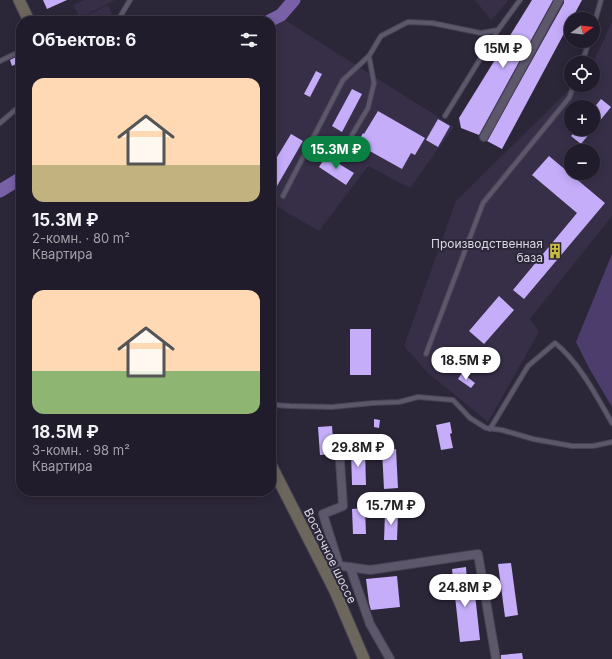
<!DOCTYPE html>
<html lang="ru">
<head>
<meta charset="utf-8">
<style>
  body { margin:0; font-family:Inter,sans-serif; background:#292533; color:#f1f3f6; height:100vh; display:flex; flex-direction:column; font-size:15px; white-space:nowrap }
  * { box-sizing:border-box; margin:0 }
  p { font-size:13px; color:#a2a1a9 }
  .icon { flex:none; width:22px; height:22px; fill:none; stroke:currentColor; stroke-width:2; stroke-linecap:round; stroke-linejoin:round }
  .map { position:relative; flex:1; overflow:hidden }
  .sheet { position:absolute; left:16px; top:16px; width:260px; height:480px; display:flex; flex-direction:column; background:#211c2b; border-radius:16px; box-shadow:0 2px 10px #0003,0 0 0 1px #3e3a47 }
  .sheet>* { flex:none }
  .needle { width:26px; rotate:75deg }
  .fabs { position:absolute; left:564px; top:12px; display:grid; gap:8px }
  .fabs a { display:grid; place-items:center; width:36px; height:36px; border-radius:50%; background:#211c2b; box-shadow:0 2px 10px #0003,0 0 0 1px #3e3a47; font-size:20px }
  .price { position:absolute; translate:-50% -34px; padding:0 9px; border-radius:14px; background:#fff; color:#222; font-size:13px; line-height:26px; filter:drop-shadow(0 1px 2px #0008) }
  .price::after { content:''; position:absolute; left:50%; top:24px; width:12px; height:9px; margin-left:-6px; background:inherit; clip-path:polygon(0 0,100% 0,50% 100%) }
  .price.on { background:#0b8043; color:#fff }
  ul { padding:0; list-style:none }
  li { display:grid; align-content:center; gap:8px; height:212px; padding:0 16px }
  li span { display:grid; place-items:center; height:124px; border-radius:12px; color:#555 }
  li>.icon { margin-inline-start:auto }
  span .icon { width:72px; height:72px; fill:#fffc; stroke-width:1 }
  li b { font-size:17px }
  h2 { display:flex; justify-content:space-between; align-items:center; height:48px; padding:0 16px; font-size:17px }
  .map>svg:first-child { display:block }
  .built { fill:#372f48; fill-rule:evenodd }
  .green { fill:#4d3d6d }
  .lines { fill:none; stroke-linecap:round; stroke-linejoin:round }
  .river { stroke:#7961a7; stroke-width:13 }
  .building { fill:#c5adfa }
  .lane-casing { stroke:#484353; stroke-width:6 }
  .street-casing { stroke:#484353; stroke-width:10 }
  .secondary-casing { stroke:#484353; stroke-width:13 }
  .lane { stroke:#5d576c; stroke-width:4 }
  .street { stroke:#5d576c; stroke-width:8 }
  .secondary { stroke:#6c665c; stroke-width:11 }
  .labels { text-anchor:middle; stroke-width:4; stroke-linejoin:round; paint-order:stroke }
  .poi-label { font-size:12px; fill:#dbd8e4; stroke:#2c2639; text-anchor:end }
  .street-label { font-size:12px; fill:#dbd8e4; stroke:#2c2639 }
</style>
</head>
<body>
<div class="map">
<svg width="612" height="659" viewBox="0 0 612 659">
  <rect width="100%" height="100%" fill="#2c2639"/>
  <g class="built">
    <polygon points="84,0 115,0 80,18 73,5"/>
    <polygon points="475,0 509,0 491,20"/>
    <polygon points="108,5 114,18 109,21 76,21"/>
    <polygon points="272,12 454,127 410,188 368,166 319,231 271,203 271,21 257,21"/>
    <path d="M612 22V216L530 319 539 332 488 422 428 373 404 346 456 201 574 85H593V63ZM571 107H593V129H571ZM571 151H593V173H571Z"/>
  </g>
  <polygon class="green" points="612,254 612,407 589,368 576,342"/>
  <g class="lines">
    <g class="river">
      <polyline points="269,21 281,15 294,0"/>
      <polyline points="0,191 21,178"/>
    </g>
  </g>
  <g class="building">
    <polygon points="43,0 67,0 47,9"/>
    <polygon points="532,0 553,0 479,135 461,128 459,118"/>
    <polygon points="564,0 582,0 502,149 487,141 564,3"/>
    <polygon points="16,57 18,63 12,66 10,60"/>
    <polygon points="316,71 322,74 310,97 304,94"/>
    <polygon points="352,89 362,94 342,132 332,126"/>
    <polygon points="601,99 611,107 581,144 571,136 577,129 593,129 593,109"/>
    <polygon points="378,111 425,138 415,155 411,153 402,169 357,144 363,133 364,134"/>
    <polygon points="438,119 450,126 438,147 426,140"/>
    <polygon points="291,134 303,141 277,186 271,183 271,153 277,157"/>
    <polygon points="326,156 354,173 346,185 319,167"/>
    <polygon points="549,156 605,203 524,299 513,290 577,213 532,175"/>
    <polygon points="499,296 514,310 484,344 469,331"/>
    <rect x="350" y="329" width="21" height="46"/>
    <polygon points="462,373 475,383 471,388 458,379"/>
    <polygon points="374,419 380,420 379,428 374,427"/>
    <polygon points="450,422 452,433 450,434 453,448 441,450 436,425"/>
    <polygon points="332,426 334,454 320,455 318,427"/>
    <polygon points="396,449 398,488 384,489 382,450"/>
    <polygon points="351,451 365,451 366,485 352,485"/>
    <polygon points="365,508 366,534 353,534 352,509"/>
    <polygon points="385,513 398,513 397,540 384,540"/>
    <polygon points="511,563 518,615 505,617 498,564"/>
    <polygon points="466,567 468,594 475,594 480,640 460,642 452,569"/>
    <polygon points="397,576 400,607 371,610 369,603 366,579"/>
    <polygon points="522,653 523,659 501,659 501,655"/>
  </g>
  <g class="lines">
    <g class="lane-casing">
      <g id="lane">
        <polyline points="120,17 130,0"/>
        <polyline points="593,28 601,0"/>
        <polyline points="0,61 21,51"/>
        <polyline points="582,63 589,41"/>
        <polyline points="445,116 498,30 520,0"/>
        <polyline points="0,123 21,105"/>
        <polyline points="352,135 368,108 374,83 369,56 381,36 408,22 432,23 481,33 498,30"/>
        <polyline points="283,196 343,80 369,56"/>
        <polyline points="426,354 483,203 569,98 574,85"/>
        <polyline points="271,405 275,405 290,406 332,407 373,403 399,402 418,397 453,400 470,418 486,428 502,430 533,439 572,446 593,446 612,442"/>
        <path d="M490 429 528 366 555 343C579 362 597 397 612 423"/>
      </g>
    </g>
    <g class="street-casing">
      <g id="street">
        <polyline points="484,137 559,0"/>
        <polyline points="321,563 370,570 478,554 496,659"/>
        <polyline points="339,565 323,514 343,506 339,446"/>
        <polyline points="350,567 370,624 390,659"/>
      </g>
    </g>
    <g class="secondary-casing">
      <g id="secondary">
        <polyline points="19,0 29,21"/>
        <polyline points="271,465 335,591 364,659"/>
      </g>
    </g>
    <use href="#lane" class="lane"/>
    <use href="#street" class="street"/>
    <use href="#secondary" class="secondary"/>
  </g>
  <defs>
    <g id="building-bare" transform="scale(1.2)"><path d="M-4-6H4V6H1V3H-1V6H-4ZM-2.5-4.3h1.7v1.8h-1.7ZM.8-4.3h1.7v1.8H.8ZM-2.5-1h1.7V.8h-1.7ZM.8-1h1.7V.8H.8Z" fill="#c7bb3c" stroke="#2c2639" stroke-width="2.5" paint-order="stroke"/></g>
  </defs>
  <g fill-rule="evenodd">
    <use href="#building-bare" x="555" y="251"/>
  </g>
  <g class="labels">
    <g class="poi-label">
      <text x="543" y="248">Производственная<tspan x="543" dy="14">база</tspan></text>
    </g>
    <g class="street-label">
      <text transform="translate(330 556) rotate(64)" y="4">Восточное шоссе</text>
    </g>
  </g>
</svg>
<div class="fabs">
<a><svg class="needle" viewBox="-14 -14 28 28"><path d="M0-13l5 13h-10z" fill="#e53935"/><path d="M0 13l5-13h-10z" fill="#a2a1a9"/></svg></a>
<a><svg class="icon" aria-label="locate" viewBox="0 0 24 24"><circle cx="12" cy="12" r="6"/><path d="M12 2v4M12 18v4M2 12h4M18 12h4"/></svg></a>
<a>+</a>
<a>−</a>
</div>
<b class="price" style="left:503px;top:69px">15M ₽</b>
<b class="price on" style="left:336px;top:170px">15.3M ₽</b>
<b class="price" style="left:466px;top:381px">18.5M ₽</b>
<b class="price" style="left:358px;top:468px">29.8M ₽</b>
<b class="price" style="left:391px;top:526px">15.7M ₽</b>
<b class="price" style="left:465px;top:608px">24.8M ₽</b>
<section class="sheet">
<h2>Объектов: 6<svg class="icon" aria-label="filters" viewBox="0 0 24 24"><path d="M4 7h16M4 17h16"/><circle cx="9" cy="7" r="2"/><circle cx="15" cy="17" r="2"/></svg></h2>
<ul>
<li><span style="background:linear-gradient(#ffd9b3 70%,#c2b280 0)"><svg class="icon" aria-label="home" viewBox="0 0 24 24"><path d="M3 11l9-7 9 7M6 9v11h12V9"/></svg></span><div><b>15.3M ₽</b><p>2-комн. · 80 m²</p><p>Квартира</p></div></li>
<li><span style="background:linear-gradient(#ffd9b3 65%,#8fb573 0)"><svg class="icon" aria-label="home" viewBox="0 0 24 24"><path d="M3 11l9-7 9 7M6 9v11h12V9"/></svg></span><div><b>18.5M ₽</b><p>3-комн. · 98 m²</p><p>Квартира</p></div></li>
</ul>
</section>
</div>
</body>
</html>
